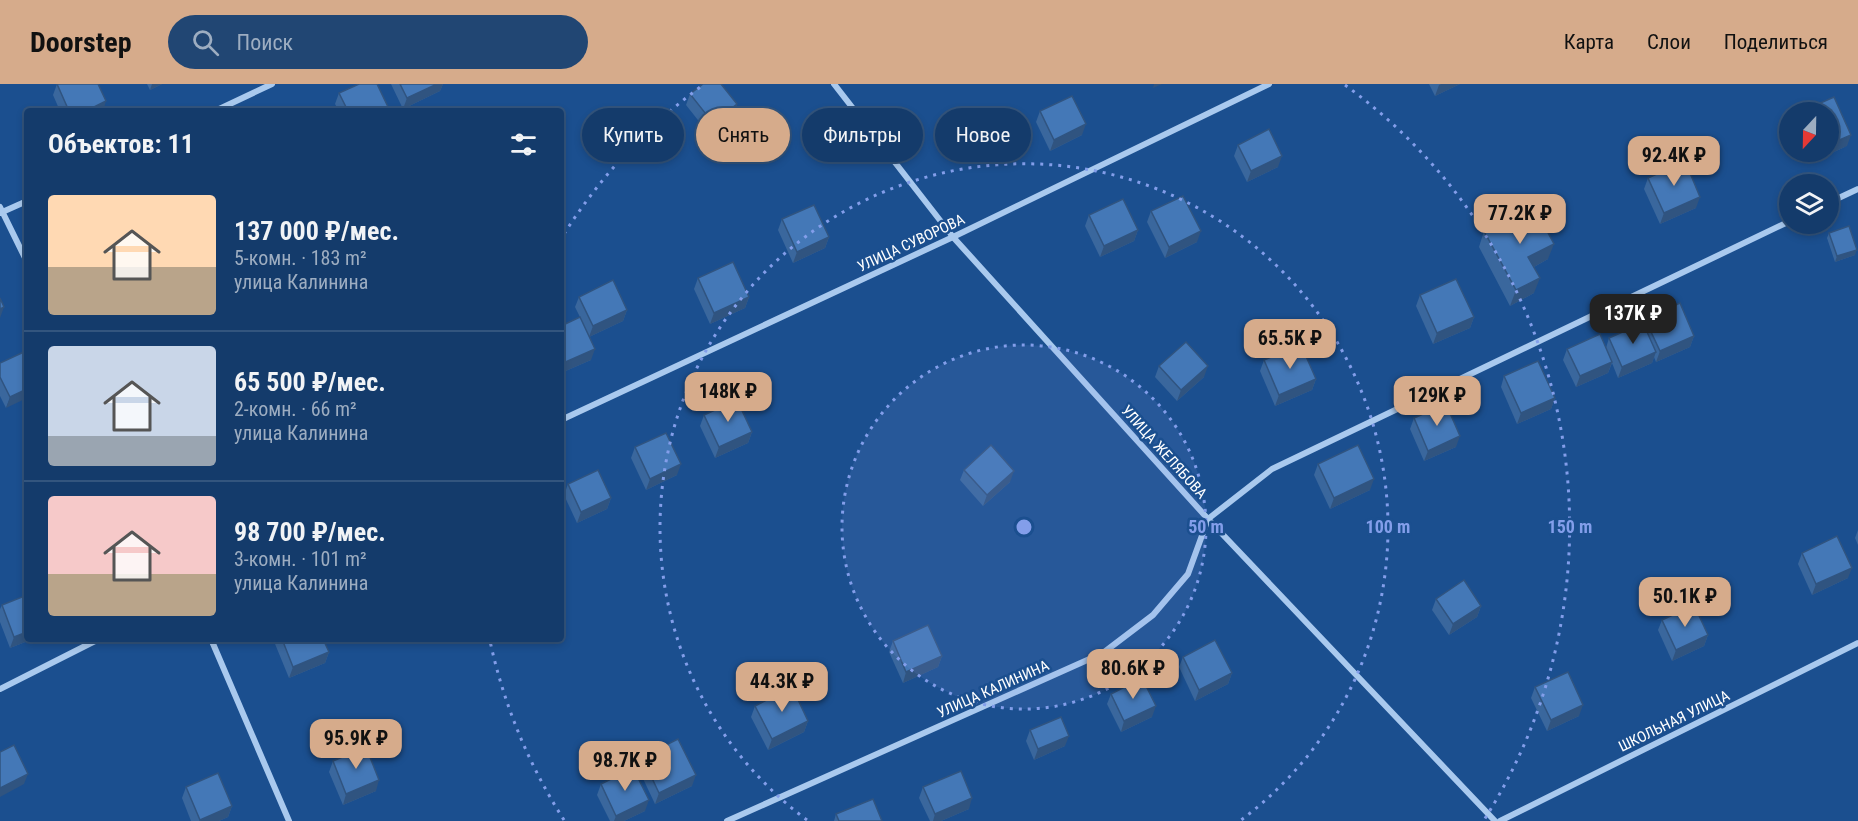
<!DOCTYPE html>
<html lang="ru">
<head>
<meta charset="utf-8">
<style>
  body { margin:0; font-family:"Roboto Condensed",sans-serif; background:#214673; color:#f1f3f6; height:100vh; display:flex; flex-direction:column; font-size:22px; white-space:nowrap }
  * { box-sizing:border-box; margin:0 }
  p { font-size:20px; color:#9dadc1 }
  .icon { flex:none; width:33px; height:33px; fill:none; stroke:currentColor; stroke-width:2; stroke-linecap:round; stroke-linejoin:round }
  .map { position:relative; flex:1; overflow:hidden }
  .panel { position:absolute; left:24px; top:24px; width:540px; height:534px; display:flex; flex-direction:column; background:#143b6b; border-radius:6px; box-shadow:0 3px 9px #0003,0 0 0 2px #33557e }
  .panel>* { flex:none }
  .banner { position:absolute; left:582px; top:24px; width:570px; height:54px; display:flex; gap:12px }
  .needle { width:39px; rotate:202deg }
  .fabs { position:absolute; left:1779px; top:18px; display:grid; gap:12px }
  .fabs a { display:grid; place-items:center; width:60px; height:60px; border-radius:50%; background:#143b6b; box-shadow:0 3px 9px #0003,0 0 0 2px #33557e; font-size:30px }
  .price { position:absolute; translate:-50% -51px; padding:0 14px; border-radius:12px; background:#d6ab8b; color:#111; font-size:20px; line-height:39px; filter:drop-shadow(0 2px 3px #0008) }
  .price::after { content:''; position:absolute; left:50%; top:36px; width:18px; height:14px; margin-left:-9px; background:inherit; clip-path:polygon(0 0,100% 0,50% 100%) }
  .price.on { background:#222; color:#fff }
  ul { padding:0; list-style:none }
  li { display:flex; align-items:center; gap:18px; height:150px; padding:0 24px }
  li+li { border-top:2px solid #33557e }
  li span { display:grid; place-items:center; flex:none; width:168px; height:120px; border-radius:6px; color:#555 }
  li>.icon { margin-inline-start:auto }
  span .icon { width:72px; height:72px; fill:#fffc; stroke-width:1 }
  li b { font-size:26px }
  h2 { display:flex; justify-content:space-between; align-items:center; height:72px; padding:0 24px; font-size:26px }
  .pill { padding:0 21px; border-radius:27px; background:#143b6b; box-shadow:0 3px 9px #0003,0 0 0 2px #33557e; font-size:21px; line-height:54px }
  .pill.on { background:#d6ab8b; color:#111 }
  header { display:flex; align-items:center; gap:36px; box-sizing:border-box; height:84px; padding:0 30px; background:#d6ab8b; color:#111 }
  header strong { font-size:28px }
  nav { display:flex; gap:33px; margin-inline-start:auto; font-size:21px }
  .search { width:420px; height:54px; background:#214673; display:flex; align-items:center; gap:15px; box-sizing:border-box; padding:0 21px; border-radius:33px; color:#9dadc1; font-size:22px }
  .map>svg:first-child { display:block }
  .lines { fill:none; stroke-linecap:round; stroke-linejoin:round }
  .minor { stroke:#a9c9ee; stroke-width:6 }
  .wall { fill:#3a679d }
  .shaded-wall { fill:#305480 }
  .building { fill:#4478b7; stroke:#305480; stroke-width:1.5 }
  .ring { fill:none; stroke:#839eea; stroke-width:3; stroke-dasharray:3 6 }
  .labels { text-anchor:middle; stroke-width:5; stroke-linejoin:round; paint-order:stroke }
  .street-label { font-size:15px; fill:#fff; stroke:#1b4f8f }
  .centre { fill:#839eea; stroke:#1b4f8f; stroke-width:3 }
  .ring-label { font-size:18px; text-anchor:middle; font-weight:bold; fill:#839eea; stroke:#1b4f8f; stroke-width:5; stroke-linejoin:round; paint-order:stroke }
</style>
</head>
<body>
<header>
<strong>Doorstep</strong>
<div class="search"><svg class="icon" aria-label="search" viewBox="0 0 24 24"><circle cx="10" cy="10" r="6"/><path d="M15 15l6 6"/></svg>Поиск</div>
<nav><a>Карта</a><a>Слои</a><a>Поделиться</a></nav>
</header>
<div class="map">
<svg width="1858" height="737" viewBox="0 0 1858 737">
  <rect width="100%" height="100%" fill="#1b4f8f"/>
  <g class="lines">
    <g class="minor">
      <polyline points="834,0 953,153 1208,435 1495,737"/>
      <polyline points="215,27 272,0"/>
      <polyline points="1828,119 1858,105"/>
      <polyline points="0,123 27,178"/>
      <polyline points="0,129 27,117"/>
      <polyline points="561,336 953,153 1269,0"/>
      <polyline points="211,555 289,737"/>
      <polyline points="0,605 99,555"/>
      <polyline points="727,737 1103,569 1153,531 1188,490 1208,435 1272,385 1790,137"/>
      <polyline points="1500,737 1858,559"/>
    </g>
  </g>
  <g class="wall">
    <polygon points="57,0 103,27 60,27 53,11"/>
    <polygon points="147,0 162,0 150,6"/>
    <polygon points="391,0 443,0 440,7 403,25"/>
    <polygon points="1429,0 1460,0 1435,12"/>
    <polygon points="339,9 388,27 339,27 335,20"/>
    <polygon points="690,10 737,20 733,31 709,50 686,21"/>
    <polygon points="1040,27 1082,51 1050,67 1036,38"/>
    <polygon points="1238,61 1278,83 1247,98 1234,72"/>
    <polygon points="1847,62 1812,78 1807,68 1828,68"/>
    <polygon points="1648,94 1696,124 1660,140 1644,105"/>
    <polygon points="1151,127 1197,158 1165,174 1147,138"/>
    <polygon points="1089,131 1138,146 1134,157 1100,173 1085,142"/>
    <polygon points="782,135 829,153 825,164 793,179 778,146"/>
    <polygon points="1484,147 1548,175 1534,183 1534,209 1510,222 1479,163"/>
    <polygon points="1829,149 1855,171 1835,178 1827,154"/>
    <polygon points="698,194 749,213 745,224 710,240 694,205"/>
    <polygon points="1420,211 1474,233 1470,244 1433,260 1416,222"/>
    <polygon points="579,213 627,226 623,237 589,253 591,276 561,289 561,242 580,233 575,223"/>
    <polygon points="1645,235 1694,252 1690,263 1656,278 1654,273 1652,279 1618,294 1612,279 1608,289 1576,303 1563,276 1567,265 1606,264 1609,254 1643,239"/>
    <polygon points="27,268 6,324 0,312 0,279"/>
    <polygon points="1264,276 1316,295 1312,306 1275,322 1260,287"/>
    <polygon points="1159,282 1204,293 1177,317 1155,293"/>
    <polygon points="1504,292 1555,314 1551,325 1517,340 1501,303"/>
    <polygon points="704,331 752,348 748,359 715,374 700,342"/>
    <polygon points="1414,334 1456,363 1424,377 1410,345"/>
    <polygon points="635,363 677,391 646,406 631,374"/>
    <polygon points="1318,380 1370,406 1330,425 1314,391"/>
    <polygon points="964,386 1010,398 983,422 960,396"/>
    <polygon points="568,400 611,414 607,425 577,439 564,411"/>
    <polygon points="1858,446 1858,461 1855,454"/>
    <polygon points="1802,469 1848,494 1812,511 1798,480"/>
    <polygon points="1436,515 1481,522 1477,533 1449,551 1432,526"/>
    <polygon points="2,521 27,555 33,555 10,564 0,538 0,525"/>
    <polygon points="1662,536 1708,551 1704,562 1672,577 1658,546"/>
    <polygon points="273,555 323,555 329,568 325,579 289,594"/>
    <polygon points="893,557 942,572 938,583 903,599 889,568"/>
    <polygon points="1183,573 1232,589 1228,600 1195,617 1179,583"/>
    <polygon points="1535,603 1579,632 1547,647 1531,614"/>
    <polygon points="1111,610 1152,633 1121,648 1107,620"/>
    <polygon points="755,622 808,637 804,648 768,666 751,633"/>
    <polygon points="1030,646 1065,662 1034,676 1026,657"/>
    <polygon points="642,673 692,702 655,720 638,684"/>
    <polygon points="333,677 376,707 343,721 329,688"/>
    <polygon points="601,700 645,727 624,737 610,737 597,711"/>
    <polygon points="186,703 232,722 228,733 219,737 191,737 182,714"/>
    <polygon points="923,703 969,725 941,737 930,737 919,714"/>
    <polygon points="836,730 882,737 834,737"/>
  </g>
  <g class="shaded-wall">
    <polygon points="152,0 162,0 150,6"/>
    <polygon points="437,0 443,0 440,7 403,25 407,14"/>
    <polygon points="1154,0 1162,0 1153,4"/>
    <polygon points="1441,0 1460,0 1435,12 1439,1"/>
    <polygon points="106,17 103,27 86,27"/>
    <polygon points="737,20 733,31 709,50 713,39"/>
    <polygon points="1086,40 1082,51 1050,67 1054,56"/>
    <polygon points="1851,51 1847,62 1812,78 1815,68 1828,68 1828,61"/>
    <polygon points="1282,72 1278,83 1247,98 1251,87"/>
    <polygon points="1700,113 1696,124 1660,140 1664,129"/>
    <polygon points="1138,146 1134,157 1100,173 1104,162"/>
    <polygon points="1201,147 1197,158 1165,174 1169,163"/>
    <polygon points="829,153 825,164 793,179 797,168"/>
    <polygon points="1554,160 1548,175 1523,189 1528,173"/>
    <polygon points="1857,166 1855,171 1835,178 1837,172"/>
    <polygon points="1540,194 1534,209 1510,222 1516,206"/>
    <polygon points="749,213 745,224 710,240 714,229"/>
    <polygon points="4,223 0,234 0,225"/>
    <polygon points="627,226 623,237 589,253 593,242"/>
    <polygon points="1474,233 1470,244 1433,260 1437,249"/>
    <polygon points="1694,252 1690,263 1656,278 1660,267"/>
    <polygon points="595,265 591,276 561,289 561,280"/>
    <polygon points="1656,268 1652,279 1618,294 1622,283"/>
    <polygon points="1612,278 1608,289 1576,303 1580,292"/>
    <polygon points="1208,282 1204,293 1177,317 1181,306"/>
    <polygon points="1316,295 1312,306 1275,322 1279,311"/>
    <polygon points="27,305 27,314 6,324 10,313"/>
    <polygon points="1555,314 1551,325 1517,340 1521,329"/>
    <polygon points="752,348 748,359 715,374 719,363"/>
    <polygon points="1460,352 1456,363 1424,377 1428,367"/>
    <polygon points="681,380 677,391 646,406 650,395"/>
    <polygon points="1014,387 1010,398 983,422 987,411"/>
    <polygon points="1374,395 1370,406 1330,425 1334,414"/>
    <polygon points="611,414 607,425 577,439 581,428"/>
    <polygon points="1852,484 1848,494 1812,511 1816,500"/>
    <polygon points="1481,522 1477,533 1449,551 1453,540"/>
    <polygon points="27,548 27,555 33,555 10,564 14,553"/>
    <polygon points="1708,551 1704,562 1672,577 1676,566"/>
    <polygon points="329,568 325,579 289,594 293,583"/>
    <polygon points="942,572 938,583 903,599 906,588"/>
    <polygon points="1232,589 1228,600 1195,617 1199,606"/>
    <polygon points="1583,621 1579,632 1547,647 1551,636"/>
    <polygon points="1156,622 1152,633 1121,648 1124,637"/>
    <polygon points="808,637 804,648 768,666 772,655"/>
    <polygon points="1069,652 1065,662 1034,676 1038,665"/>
    <polygon points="28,690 24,700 0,713 0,704"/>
    <polygon points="696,691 692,702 655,720 659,709"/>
    <polygon points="379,696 376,707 343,721 346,710"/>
    <polygon points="972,714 969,725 941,737 933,737 935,730"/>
    <polygon points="649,716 645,727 624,737 614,737 616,732"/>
    <polygon points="232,722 228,733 219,737 199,737"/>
  </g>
  <g class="building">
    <polygon points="57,0 98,0 106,17 86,27 69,27"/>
    <polygon points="359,0 377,0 389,25 385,27 348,27 339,9"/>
    <polygon points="400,0 437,0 407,14"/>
    <polygon points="703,0 721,0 737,20 713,39 690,10"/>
    <polygon points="1072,12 1086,40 1054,56 1040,27"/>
    <polygon points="1834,13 1851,51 1828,61 1828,28 1800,28"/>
    <polygon points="1269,45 1282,72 1251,87 1238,61"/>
    <polygon points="1685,77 1700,113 1664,129 1648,94"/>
    <polygon points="1183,112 1201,147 1169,163 1151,127"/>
    <polygon points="1123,115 1138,146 1104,162 1089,131"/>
    <polygon points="814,121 829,153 797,168 782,135"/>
    <polygon points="1533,121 1554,160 1528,173 1540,194 1516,206 1484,147"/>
    <polygon points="1849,142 1857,166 1837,172 1829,149"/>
    <polygon points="733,178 749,213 714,229 698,194"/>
    <polygon points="1456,195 1474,233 1437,249 1420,211"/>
    <polygon points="613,196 627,226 593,242 579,213"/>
    <polygon points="0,214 4,223 0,225"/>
    <polygon points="1680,219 1694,252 1660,267 1645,235"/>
    <polygon points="580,233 595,265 561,280 561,242"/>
    <polygon points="1643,239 1656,268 1622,283 1609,254"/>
    <polygon points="1600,250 1612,278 1580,292 1567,265"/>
    <polygon points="1186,258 1208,282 1181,306 1159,282"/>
    <polygon points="1301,261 1316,295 1279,311 1264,276"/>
    <polygon points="26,267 27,305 10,313 0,293 0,279"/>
    <polygon points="1538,277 1555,314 1521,329 1504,292"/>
    <polygon points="737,316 752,348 719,363 704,331"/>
    <polygon points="1446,320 1460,352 1428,367 1414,334"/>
    <polygon points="666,349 681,380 650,395 635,363"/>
    <polygon points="991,361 1014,387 987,411 964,386"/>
    <polygon points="1358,361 1374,395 1334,414 1318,380"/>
    <polygon points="598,386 611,414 581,428 568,400"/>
    <polygon points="1837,452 1852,484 1816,500 1802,469"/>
    <polygon points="1464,496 1481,522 1453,540 1436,515"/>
    <polygon points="27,511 27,548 14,553 2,521"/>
    <polygon points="1694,521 1708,551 1676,566 1662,536"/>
    <polygon points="928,541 942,572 906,588 893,557"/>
    <polygon points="282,555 323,555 329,568 293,583"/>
    <polygon points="1215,556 1232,589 1199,606 1183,573"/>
    <polygon points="1568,588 1583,621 1551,636 1535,603"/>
    <polygon points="1142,594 1156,622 1124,637 1111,610"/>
    <polygon points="792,603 808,637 772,655 755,622"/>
    <polygon points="1061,633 1069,652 1038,665 1030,646"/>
    <polygon points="678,655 696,691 659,709 642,673"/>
    <polygon points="14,661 28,690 0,704 0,668"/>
    <polygon points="366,663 379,696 346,710 333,677"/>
    <polygon points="633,684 649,716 616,732 601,700"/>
    <polygon points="961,687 972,714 935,730 923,703"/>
    <polygon points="218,689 232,722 200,736 186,703"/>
    <polygon points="873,715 882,737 839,737 836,730"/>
  </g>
  <circle cx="1024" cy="443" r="182" fill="#839eea" fill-opacity=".12"/>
  <g class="ring">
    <circle cx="1024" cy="443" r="182"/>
    <path d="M807 736A364 364 0 1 1 1241 736"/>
    <path d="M564 736A546 546 0 0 1 490 557M564 150A546 546 0 0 1 703 1M1345 1A546 546 0 0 1 1484 736"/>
  </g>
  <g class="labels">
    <g class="street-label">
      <text transform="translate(911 159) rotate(-25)" y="5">УЛИЦА СУВОРОВА</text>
      <text transform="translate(1164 368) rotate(48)" y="5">УЛИЦА ЖЕЛЯБОВА</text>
      <text transform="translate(993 605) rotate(-24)" y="5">УЛИЦА КАЛИНИНА</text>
      <text transform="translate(1674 637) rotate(-26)" y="5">ШКОЛЬНАЯ УЛИЦА</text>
    </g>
  </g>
  <circle cx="1024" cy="443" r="9" class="centre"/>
  <g class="ring-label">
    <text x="1206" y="449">50 m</text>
    <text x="1388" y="449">100 m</text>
    <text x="1570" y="449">150 m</text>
  </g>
</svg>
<div class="fabs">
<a><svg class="needle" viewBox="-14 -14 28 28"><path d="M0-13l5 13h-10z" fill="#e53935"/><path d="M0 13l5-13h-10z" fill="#9dadc1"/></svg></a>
<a><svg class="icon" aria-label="layers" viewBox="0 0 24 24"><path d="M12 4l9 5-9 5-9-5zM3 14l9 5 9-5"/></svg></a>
</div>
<b class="price" style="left:1674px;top:103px">92.4K ₽</b>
<b class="price" style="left:1520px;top:161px">77.2K ₽</b>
<b class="price on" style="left:1633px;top:261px">137K ₽</b>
<b class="price" style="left:1290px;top:286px">65.5K ₽</b>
<b class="price" style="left:728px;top:339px">148K ₽</b>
<b class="price" style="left:1437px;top:343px">129K ₽</b>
<b class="price" style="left:1685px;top:544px">50.1K ₽</b>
<b class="price" style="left:1133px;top:616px">80.6K ₽</b>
<b class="price" style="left:782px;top:629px">44.3K ₽</b>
<b class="price" style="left:356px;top:686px">95.9K ₽</b>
<b class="price" style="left:625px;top:708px">98.7K ₽</b>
<div class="banner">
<a class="pill">Купить</a>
<a class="pill on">Снять</a>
<a class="pill">Фильтры</a>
<a class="pill">Новое</a>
</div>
<section class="panel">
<h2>Объектов: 11<svg class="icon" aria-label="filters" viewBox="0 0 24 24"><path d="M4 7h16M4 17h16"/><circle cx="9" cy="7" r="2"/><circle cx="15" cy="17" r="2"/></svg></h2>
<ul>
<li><span style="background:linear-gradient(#ffd9b3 60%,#b9a48a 0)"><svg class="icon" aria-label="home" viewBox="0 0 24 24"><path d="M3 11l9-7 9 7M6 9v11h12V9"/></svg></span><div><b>137 000 ₽/мес.</b><p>5-комн. · 183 m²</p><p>улица Калинина</p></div></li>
<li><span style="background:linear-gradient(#c9d6e8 75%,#9aa5b1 0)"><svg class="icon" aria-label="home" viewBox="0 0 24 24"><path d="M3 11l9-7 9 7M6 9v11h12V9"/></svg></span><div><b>65 500 ₽/мес.</b><p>2-комн. · 66 m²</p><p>улица Калинина</p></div></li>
<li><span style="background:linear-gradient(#f6c9c9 65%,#b9a48a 0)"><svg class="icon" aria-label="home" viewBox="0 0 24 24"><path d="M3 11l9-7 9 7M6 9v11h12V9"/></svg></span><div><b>98 700 ₽/мес.</b><p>3-комн. · 101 m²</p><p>улица Калинина</p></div></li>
</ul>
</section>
</div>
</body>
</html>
